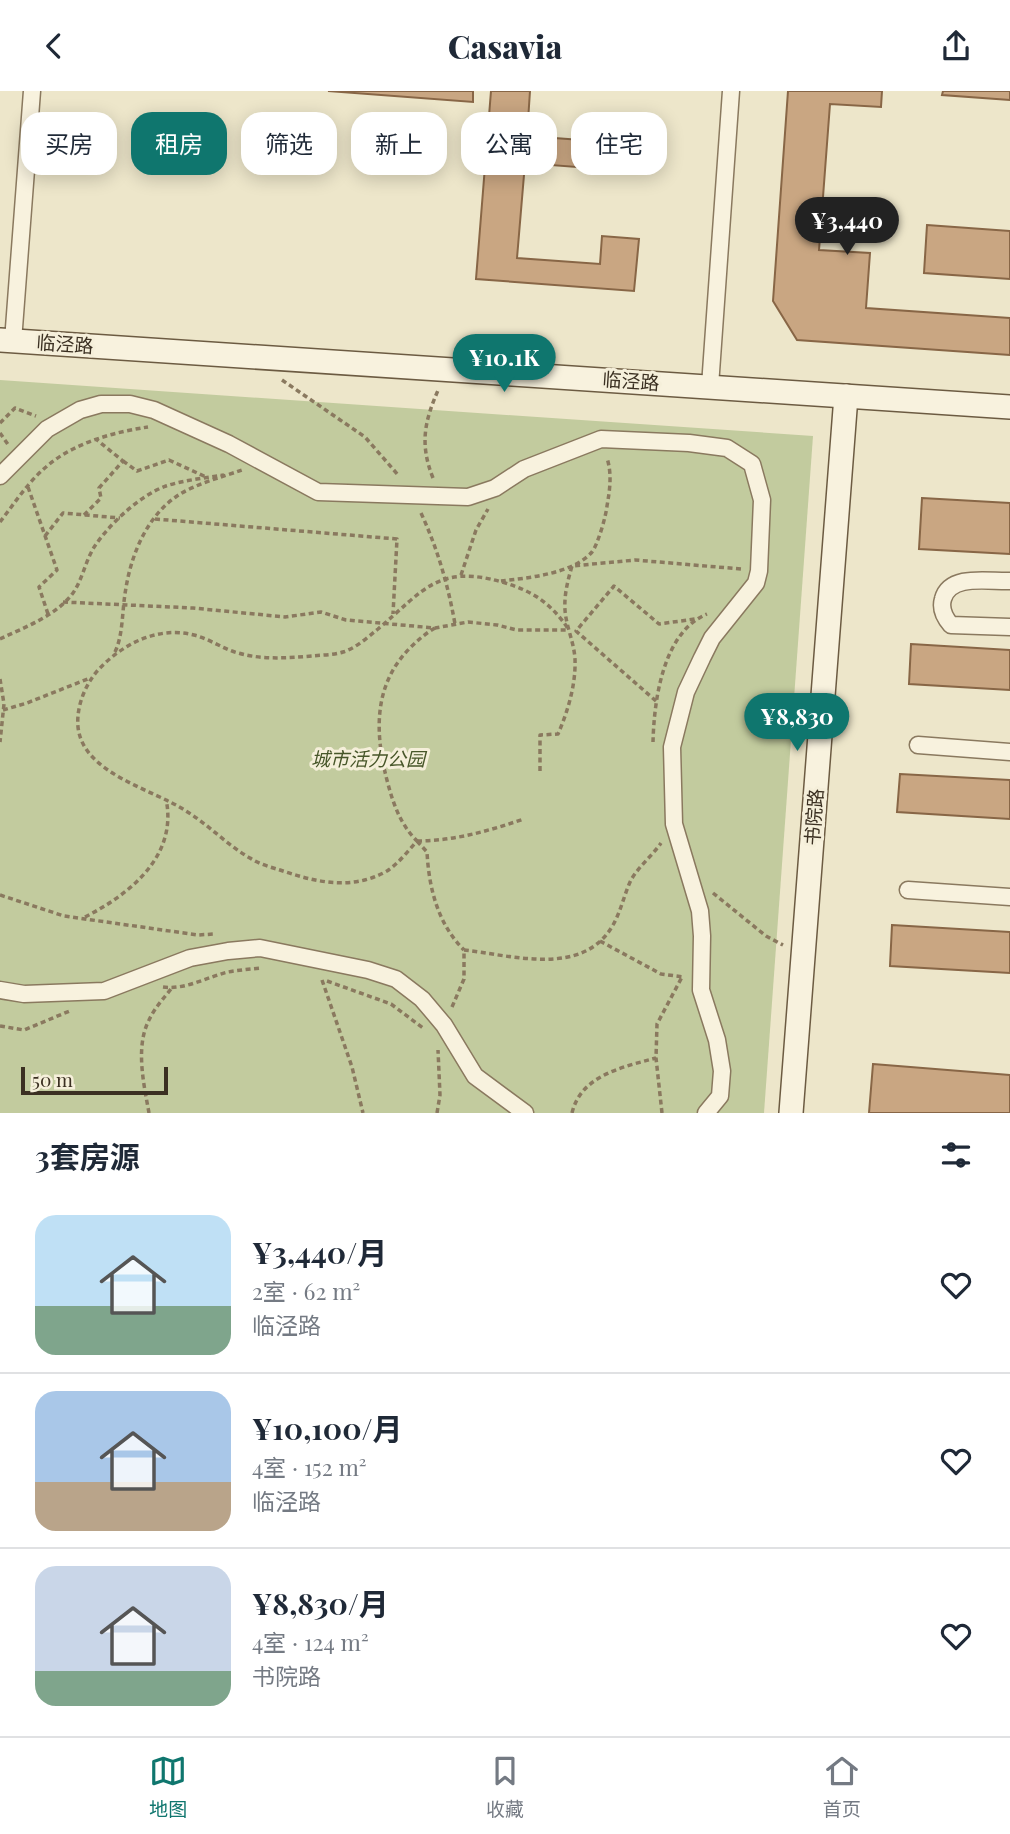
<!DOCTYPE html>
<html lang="zh">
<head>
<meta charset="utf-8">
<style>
  body { margin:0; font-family:"Playfair Display","Noto Sans SC",serif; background:#f2f2f3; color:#1f2937; height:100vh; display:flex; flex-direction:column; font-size:26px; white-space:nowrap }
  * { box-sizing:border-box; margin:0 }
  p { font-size:23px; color:#747a83 }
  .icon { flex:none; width:38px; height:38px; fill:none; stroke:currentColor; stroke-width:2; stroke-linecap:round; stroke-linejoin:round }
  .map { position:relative; height:1022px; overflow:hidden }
  .side { display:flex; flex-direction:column; background:#fff; flex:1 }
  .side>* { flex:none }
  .guide { position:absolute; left:21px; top:21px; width:970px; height:63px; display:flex; gap:14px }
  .scale { position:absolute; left:21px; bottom:18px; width:147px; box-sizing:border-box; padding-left:7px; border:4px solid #3b3022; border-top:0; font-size:19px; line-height:24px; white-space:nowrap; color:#3b3022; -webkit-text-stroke:5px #f5efda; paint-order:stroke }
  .price { position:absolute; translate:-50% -60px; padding:0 16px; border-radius:24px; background:#0f766e; color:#fff; font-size:23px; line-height:46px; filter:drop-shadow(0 2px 4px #0008) }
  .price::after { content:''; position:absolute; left:50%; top:42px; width:21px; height:16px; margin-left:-10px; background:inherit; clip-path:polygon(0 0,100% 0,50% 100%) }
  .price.current { background:#222; color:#fff }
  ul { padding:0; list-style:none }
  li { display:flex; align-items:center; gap:21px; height:175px; padding:0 35px }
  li+li { border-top:2px solid #e0e1e3 }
  li span { display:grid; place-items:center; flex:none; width:196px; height:140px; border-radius:21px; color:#555 }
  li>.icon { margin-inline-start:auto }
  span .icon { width:84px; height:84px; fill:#fffc; stroke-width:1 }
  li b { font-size:30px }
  h2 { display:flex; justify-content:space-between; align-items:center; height:84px; padding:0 35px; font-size:30px }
  .pill { padding:0 24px; border-radius:21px; background:#fff; box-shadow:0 4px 18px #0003; font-size:24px; line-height:63px }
  .pill.current { background:#0f766e; color:#fff }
  header { display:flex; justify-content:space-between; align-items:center; height:91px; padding:0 35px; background:#fff; font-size:32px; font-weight:800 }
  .tab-bar { display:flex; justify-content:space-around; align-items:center; height:98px; border-top:2px solid #e0e1e3; background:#fff; font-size:19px; color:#747a83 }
  .tab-bar a { display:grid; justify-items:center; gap:4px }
  .tab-bar .current { color:#0f766e }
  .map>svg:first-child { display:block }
  .green { fill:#c2cb9e }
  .building { fill:#c9a682; stroke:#886646; stroke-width:2 }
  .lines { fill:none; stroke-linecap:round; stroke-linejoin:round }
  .street-casing { stroke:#8a795f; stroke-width:19 }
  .secondary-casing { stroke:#6c5b42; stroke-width:26 }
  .path { stroke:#8a795f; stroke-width:3.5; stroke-dasharray:5 3.5; stroke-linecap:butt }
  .street { stroke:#f8f2de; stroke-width:16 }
  .secondary { stroke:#f8f2de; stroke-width:23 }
  .labels { text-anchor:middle; stroke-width:6; stroke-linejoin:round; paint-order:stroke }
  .street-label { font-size:19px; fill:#3b3022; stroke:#f5efda }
  .park-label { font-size:19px; font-style:italic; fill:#475629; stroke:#f5efda }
</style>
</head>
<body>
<header><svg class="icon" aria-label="back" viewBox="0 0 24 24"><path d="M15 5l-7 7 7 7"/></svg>Casavia<svg class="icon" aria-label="share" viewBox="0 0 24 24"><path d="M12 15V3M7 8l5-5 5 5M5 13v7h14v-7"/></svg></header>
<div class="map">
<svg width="1010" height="1022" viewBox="0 0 1010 1022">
  <rect width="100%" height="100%" fill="#ede6ca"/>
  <polygon class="green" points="0,289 813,345 764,1022 0,1022"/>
  <g class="building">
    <polygon points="328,0 473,0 473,11"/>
    <polygon points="491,0 530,0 527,45 609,51 612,24 647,26 642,81 525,72 517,167 600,173 602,145 639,148 634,200 476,188"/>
    <polygon points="788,0 882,0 881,16 830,13 819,159 870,162 866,217 1010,227 1010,264 797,249 773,210"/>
    <polygon points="943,0 1010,0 1010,9 942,4"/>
    <polygon points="927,134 1010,140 1010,188 924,182"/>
    <polygon points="922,407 1010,412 1010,463 919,458"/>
    <polygon points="911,553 1010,559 1010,599 909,593"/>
    <polygon points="900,683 1010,689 1010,728 897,721"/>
    <polygon points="892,834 1010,841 1010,882 890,875"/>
    <polygon points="873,973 1010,984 1010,1022 869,1022"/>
  </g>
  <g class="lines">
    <g class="street-casing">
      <g id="street">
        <polyline points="13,250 32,0"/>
        <polyline points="710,295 731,0"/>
        <polyline points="0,385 47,338 80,319 101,313 130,313 154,319 229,353 318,401 468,406 495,397 524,378 601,348 689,352 727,357 752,373 762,409 759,480 756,492 712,547 702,567 686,601 672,656 674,733 700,820 702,845 701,899 717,949 722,980 720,1005 706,1022"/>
        <path d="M1010 490C990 491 950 482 943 508 940 518 944 526 951 534L1010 536"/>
        <polyline points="918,654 1010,661"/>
        <polyline points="908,799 1010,806"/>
        <polyline points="0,899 24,903 104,900 190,867 228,860 260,857 368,879 396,888 422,908 444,934 475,985 525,1022"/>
      </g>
    </g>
    <g class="secondary-casing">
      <g id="secondary">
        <polyline points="0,249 1010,316"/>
        <polyline points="791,1022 846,305"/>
      </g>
    </g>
    <g class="path">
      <polyline points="282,289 365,346 399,385"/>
      <polyline points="0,332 15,317 36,325"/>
      <polyline points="0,342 9,355"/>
      <polyline points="123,370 137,380 169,369 206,386"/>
      <path d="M433 387C419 352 425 329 439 297"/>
      <polyline points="28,396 57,479 39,496 48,523"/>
      <path d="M421 422C438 459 448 494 455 533"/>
      <polyline points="84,424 101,407 99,397 123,370 97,349"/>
      <polyline points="155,428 397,448 393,523"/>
      <path d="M0 431C14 413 28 391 46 376 73 352 114 341 148 336"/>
      <polyline points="45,445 63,422 120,427"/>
      <polyline points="461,484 476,439 488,418"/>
      <path d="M501 490C527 487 573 483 592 461 598 453 606 425 607 415 610 398 612 383 607 367"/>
      <polyline points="63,511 193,517 285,526 321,521 346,529 435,537 468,531 497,534 517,539 569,539"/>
      <path d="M435 537C426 542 418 549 410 557 372 595 375 645 388 693 394 715 401 734 417 750 408 760 398 773 387 780 352 800 315 791 280 779 270 776 259 773 250 767 227 754 209 734 186 720 153 698 83 683 78 636 76 615 86 592 99 578 124 552 158 535 194 544 210 548 223 558 238 562 263 569 286 567 312 565 322 564 334 564 343 561 356 557 368 546 378 538 424 499 438 473 502 491 533 500 551 512 569 539"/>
      <path d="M0 548C25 536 56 525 73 502 82 489 85 472 93 458 107 435 140 404 166 395 184 389 205 387 224 384"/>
      <path d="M115 561C123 544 122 522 125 503 130 467 145 427 177 405 195 393 222 386 242 379"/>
      <polyline points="0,588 4,613 0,651"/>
      <polyline points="656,610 576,540 614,495 659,533 695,528"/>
      <polyline points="3,619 27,612 90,587"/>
      <path d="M653 651C654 609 663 541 707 523"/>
      <path d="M540 680V644L558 643C568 620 576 593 575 568 574 551 566 535 565 519 564 503 568 489 572 475L635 469 741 478"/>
      <path d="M417 750 427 761C429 798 438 833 464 859"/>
      <path d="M417 750C454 750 488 740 524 728"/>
      <polyline points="713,802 766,845 783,854"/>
      <polyline points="0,804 64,825 198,844 214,843"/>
      <path d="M85 826C130 803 178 765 166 708"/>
      <polyline points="600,850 661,883 684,886"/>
      <polyline points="322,889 352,976 363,1022"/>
      <polyline points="327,890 391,913 423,937"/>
      <path d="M163 896C186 899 207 886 228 881 239 879 250 878 261 877"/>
      <path d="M452 916 464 888V859C511 864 583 887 613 834 621 820 624 804 631 789 639 775 652 765 661 752"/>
      <polyline points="0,935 24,939 72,919"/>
      <path d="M149 1022C144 994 135 956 149 929 154 918 163 908 171 898"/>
      <polyline points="437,1022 440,1004 438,959"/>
      <path d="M572 1022C581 984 623 976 656 967"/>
      <polyline points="662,1022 656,967 657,933 682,886"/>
    </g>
    <use href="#street" class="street"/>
    <use href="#secondary" class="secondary"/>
  </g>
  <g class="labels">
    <g class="street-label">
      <text transform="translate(65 253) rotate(4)" y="7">临泾路</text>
      <text transform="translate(631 290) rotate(4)" y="7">临泾路</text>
      <text transform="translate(814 726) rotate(-86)" y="7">书院路</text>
    </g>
    <g class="park-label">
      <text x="368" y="675">城市活力公园</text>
    </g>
  </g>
</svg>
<div class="scale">50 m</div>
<b class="price current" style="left:847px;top:166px">¥3,440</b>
<b class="price" style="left:504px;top:303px">¥10.1K</b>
<b class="price" style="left:797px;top:662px">¥8,830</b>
<div class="guide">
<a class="pill">买房</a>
<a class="pill current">租房</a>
<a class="pill">筛选</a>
<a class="pill">新上</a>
<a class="pill">公寓</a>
<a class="pill">住宅</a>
</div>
</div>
<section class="side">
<h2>3套房源<svg class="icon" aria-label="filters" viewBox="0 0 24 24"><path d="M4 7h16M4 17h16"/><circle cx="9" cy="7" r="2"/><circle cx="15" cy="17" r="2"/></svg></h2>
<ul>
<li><span style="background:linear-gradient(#bfe0f5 65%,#7fa58c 0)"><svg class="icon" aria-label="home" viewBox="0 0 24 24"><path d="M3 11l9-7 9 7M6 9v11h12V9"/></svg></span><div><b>¥3,440/月</b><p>2室 · 62 m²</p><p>临泾路</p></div><svg class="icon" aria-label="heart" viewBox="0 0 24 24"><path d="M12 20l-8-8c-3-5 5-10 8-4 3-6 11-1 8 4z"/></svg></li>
<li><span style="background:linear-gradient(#a9c7e8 65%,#b9a48a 0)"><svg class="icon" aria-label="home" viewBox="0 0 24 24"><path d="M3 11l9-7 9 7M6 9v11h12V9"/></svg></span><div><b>¥10,100/月</b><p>4室 · 152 m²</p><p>临泾路</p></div><svg class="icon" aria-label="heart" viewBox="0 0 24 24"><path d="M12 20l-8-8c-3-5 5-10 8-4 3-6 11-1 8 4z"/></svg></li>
<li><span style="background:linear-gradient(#c9d6e8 75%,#7fa58c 0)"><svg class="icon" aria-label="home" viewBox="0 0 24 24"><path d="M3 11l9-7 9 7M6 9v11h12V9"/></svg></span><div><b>¥8,830/月</b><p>4室 · 124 m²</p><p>书院路</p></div><svg class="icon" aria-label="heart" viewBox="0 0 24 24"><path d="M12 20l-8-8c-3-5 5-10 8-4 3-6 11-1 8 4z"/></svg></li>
</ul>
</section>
<nav class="tab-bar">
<a class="current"><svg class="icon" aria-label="map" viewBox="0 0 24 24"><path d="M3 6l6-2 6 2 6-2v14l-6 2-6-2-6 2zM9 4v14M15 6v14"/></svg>地图</a>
<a><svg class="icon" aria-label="saved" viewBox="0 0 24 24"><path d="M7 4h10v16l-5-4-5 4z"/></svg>收藏</a>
<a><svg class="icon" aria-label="home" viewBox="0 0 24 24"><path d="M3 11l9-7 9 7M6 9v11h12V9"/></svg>首页</a>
</nav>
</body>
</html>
